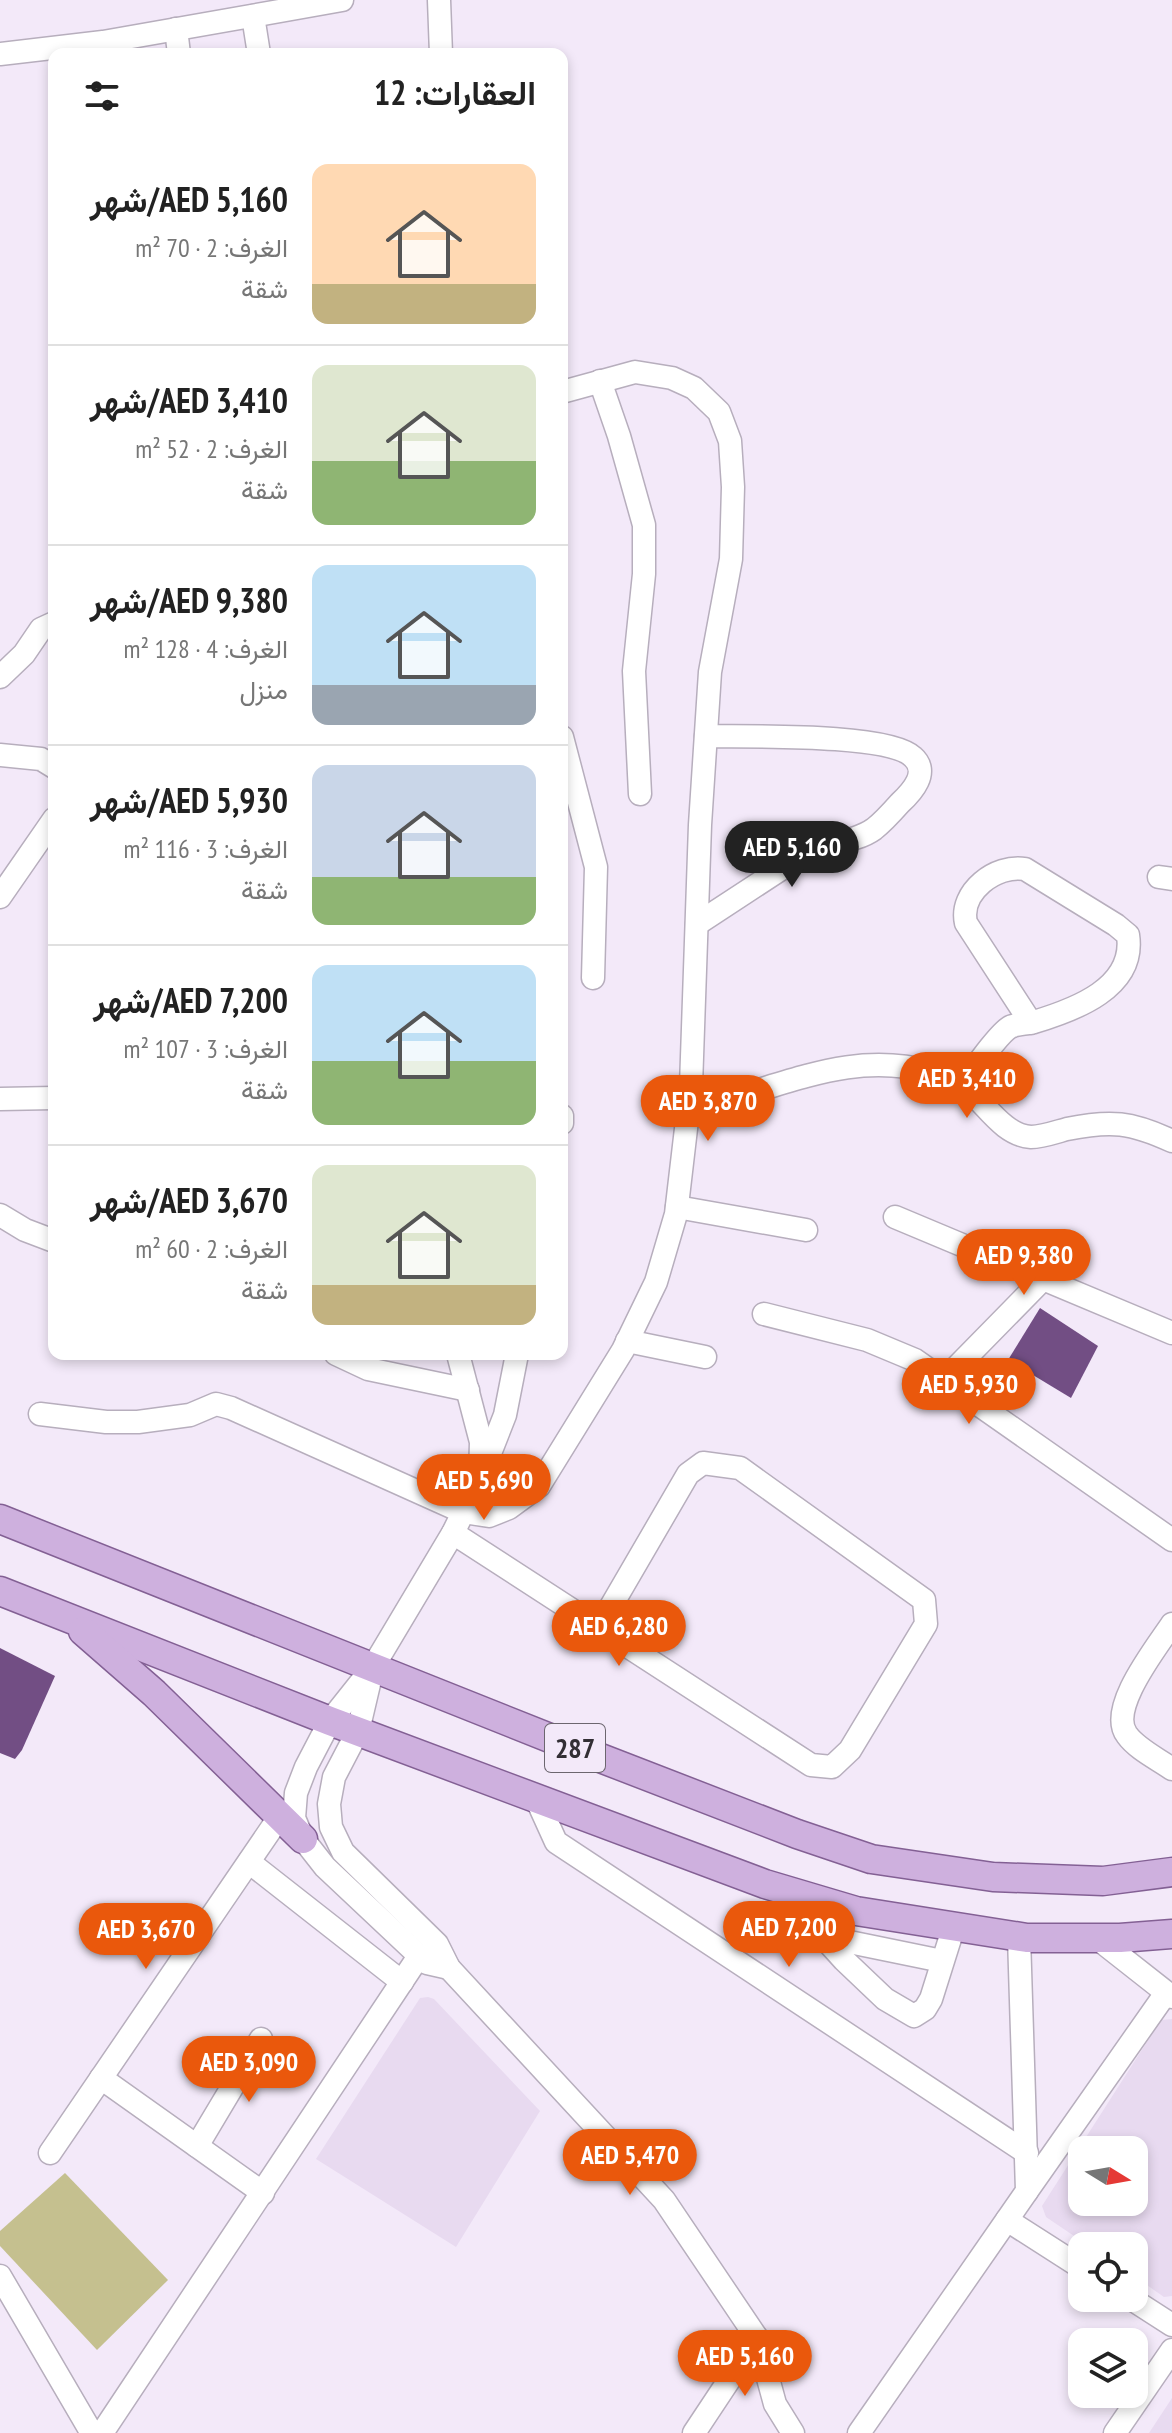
<!DOCTYPE html>
<html lang="ar">
<head>
<meta charset="utf-8">
<style>
  body { margin:0; font-family:"PT Sans Narrow",Vazirmatn,sans-serif; background:#f2f2f2; color:#222; direction:rtl; height:100vh; display:flex; flex-direction:column; font-size:30px; white-space:nowrap }
  * { box-sizing:border-box; margin:0 }
  p { font-size:26px; color:#767676 }
  .icon { flex:none; width:44px; height:44px; fill:none; stroke:currentColor; stroke-width:2; stroke-linecap:round; stroke-linejoin:round }
  .map { position:relative; flex:1; overflow:hidden; direction:ltr }
  .drawer { position:absolute; left:48px; top:48px; width:520px; height:1312px; display:flex; flex-direction:column; background:#fff; border-radius:16px; box-shadow:0 4px 12px #0003; direction:rtl }
  .drawer>* { flex:none }
  .needle { width:52px; rotate:101deg }
  .controls { position:absolute; left:1068px; top:2136px; display:grid; gap:16px }
  .controls a { display:grid; place-items:center; width:80px; height:80px; border-radius:16px; background:#fff; box-shadow:0 4px 12px #0003; font-size:40px }
  .price { position:absolute; translate:-50% -68px; padding:0 18px; border-radius:28px; background:#ea580c; color:#fff; font-size:26px; line-height:52px; filter:drop-shadow(0 2px 4px #0008) }
  .price::after { content:''; position:absolute; left:50%; top:48px; width:24px; height:18px; margin-left:-12px; background:inherit; clip-path:polygon(0 0,100% 0,50% 100%) }
  .price.active { background:#222; color:#fff }
  ul { padding:0; list-style:none }
  li { display:flex; align-items:center; gap:24px; height:200px; padding:0 32px }
  li+li { border-top:2px solid #e0e0e0 }
  li span { display:grid; place-items:center; flex:none; width:224px; height:160px; border-radius:16px; color:#555 }
  li>.icon { margin-inline-start:auto }
  span .icon { width:96px; height:96px; fill:#fffc; stroke-width:1 }
  li b { font-size:34px }
  h2 { display:flex; justify-content:space-between; align-items:center; height:96px; padding:0 32px; font-size:34px }
  .map>svg:first-child { display:block }
  .built { fill:#e8daf0; fill-rule:evenodd }
  .green { fill:#c5c08f }
  .building { fill:#724e84 }
  .lines { fill:none; stroke-linecap:round; stroke-linejoin:round }
  .minor-casing { stroke:#b7aebd; stroke-width:25 }
  .major-casing { stroke:#836094; stroke-width:31 }
  .minor { stroke:#fff; stroke-width:22 }
  .major { stroke:#ceb0de; stroke-width:28 }
  .labels { text-anchor:middle; stroke-width:8; stroke-linejoin:round; paint-order:stroke }
  .shield { fill:#f3e9f9; stroke:#6c666f; stroke-width:2 }
  .shield-label { font-size:28px; font-weight:bold; fill:#322e34 }
</style>
</head>
<body>
<div class="map">
<svg width="1172" height="2433" viewBox="0 0 1172 2433">
  <rect width="100%" height="100%" fill="#f3e9f9"/>
  <g class="built">
    <polygon points="428,1997 434,1999 540,2111 456,2247 316,2159 420,1998"/>
    <path d="M1172 2019V2296L1164 2297 1134 2276V2246H1089L1046 2217 1042 2206 1161 2020ZM1134 2150V2202H1082V2150Z"/>
    <polygon points="1172,2398 1172,2433 1149,2433"/>
  </g>
  <polygon class="green" points="65,2173 168,2280 97,2350 0,2246 0,2231"/>
  <g class="building">
    <polygon points="1040,1308 1098,1346 1071,1398 1008,1360"/>
    <polygon points="0,1648 55,1676 22,1750 15,1759 0,1753"/>
  </g>
  <g class="lines">
    <g class="minor-casing">
      <g id="minor">
        <polyline points="439,0 441,54"/>
        <polyline points="253,16 259,54"/>
        <polyline points="176,29 179,54"/>
        <polyline points="0,54 103,42 342,0"/>
        <polyline points="600,381 619,436 644,525 644,574 634,671 640,794"/>
        <polyline points="0,677 24,654 41,629 54,623"/>
        <polyline points="562,737 596,867 593,978"/>
        <polyline points="0,755 41,759 54,767"/>
        <polyline points="1159,877 1172,879"/>
        <polyline points="0,897 54,819"/>
        <path d="M697 924 810 850C830 842 856 842 874 829 883 822 892 812 900 803 912 792 930 772 913 757 889 733 745 737 706 736"/>
        <path d="M963 1084C972 1072 998 1034 1010 1027 1016 1024 1026 1024 1034 1022 1074 1010 1136 988 1128 935L1116 925 1025 869C996 864 959 892 966 923L1031 1023"/>
        <path d="M759 1090C818 1072 869 1055 931 1072 942 1075 955 1079 964 1086 985 1102 1002 1135 1031 1137 1042 1137 1056 1132 1067 1129 1111 1120 1131 1122 1172 1141"/>
        <polyline points="0,1099 54,1098"/>
        <polyline points="562,1116 562,1123"/>
        <polyline points="677,1207 806,1230"/>
        <polyline points="0,1215 25,1230 54,1241"/>
        <polyline points="895,1217 1172,1333"/>
        <polyline points="764,1314 867,1340 915,1360 1172,1540"/>
        <polyline points="627,1341 705,1357"/>
        <polyline points="336,1354 368,1369 468,1390"/>
        <polyline points="944,1380 1043,1279"/>
        <polyline points="40,1414 106,1422 138,1422 190,1415 216,1404 231,1408 463,1512 489,1516 509,1508 539,1486 623,1350 656,1282 676,1214 691,1086 700,825 710,672 731,559 733,487 730,441 719,412 694,388 672,378 635,372 562,392"/>
        <polyline points="485,1466 505,1415 517,1354"/>
        <polyline points="453,1533 811,1765 832,1767 850,1750 926,1624 924,1600 740,1468 703,1463 688,1474 599,1627"/>
        <path d="M1172 1624C1157 1647 1107 1709 1127 1735 1137 1749 1158 1759 1172 1769"/>
        <polyline points="373,1667 358,1731 334,1777 329,1804 331,1827 343,1852 437,1944 449,1968 664,2200 757,2338 775,2404 793,2433"/>
        <polyline points="536,1798 556,1842 1027,2153"/>
        <polyline points="249,1862 402,1982"/>
        <polyline points="779,1888 844,1960 885,1999 914,2016 925,2009 931,1999 954,1926"/>
        <polyline points="820,1936 942,1961"/>
        <polyline points="1097,1938 1172,1997"/>
        <polyline points="449,1968 427,1963 325,1867 303,1839 294,1818 296,1793 306,1767 330,1721 373,1667 453,1533 480,1478 481,1442 458,1354"/>
        <polyline points="101,2078 263,2193"/>
        <polyline points="197,2146 261,2039"/>
        <polyline points="50,2153 280,1816"/>
        <polyline points="1027,2191 1166,1993"/>
        <polyline points="1007,2220 1082,2268"/>
        <polyline points="0,2276 90,2430 95,2433"/>
        <polyline points="1130,2298 1172,2325"/>
        <polyline points="102,2433 419,1956"/>
        <polyline points="694,2433 757,2338"/>
        <polyline points="859,2433 1027,2191 1019,1937"/>
        <polyline points="1115,2433 1172,2350"/>
      </g>
    </g>
    <g class="major-casing">
      <g id="major">
        <polyline points="0,1519 590,1754 797,1834 871,1859 993,1877 1103,1881 1172,1872"/>
        <polyline points="0,1591 330,1721 765,1884 856,1911 1027,1938 1120,1938 1172,1934"/>
        <polyline points="83,1631 154,1693 303,1839"/>
      </g>
    </g>
    <use href="#minor" class="minor"/>
    <use href="#major" class="major"/>
  </g>
  <g class="labels">
    <rect class="shield" x="545" y="1724" width="60" height="48" rx="6"/>
    <g class="shield-label">
      <text x="575" y="1758">287</text>
    </g>
  </g>
</svg>
<div class="controls">
<a><svg class="needle" viewBox="-14 -14 28 28"><path d="M0-13l5 13h-10z" fill="#e53935"/><path d="M0 13l5-13h-10z" fill="#767676"/></svg></a>
<a><svg class="icon" aria-label="locate" viewBox="0 0 24 24"><circle cx="12" cy="12" r="6"/><path d="M12 2v4M12 18v4M2 12h4M18 12h4"/></svg></a>
<a><svg class="icon" aria-label="layers" viewBox="0 0 24 24"><path d="M12 4l9 5-9 5-9-5zM3 14l9 5 9-5"/></svg></a>
</div>
<b class="price active" style="left:792px;top:889px">AED 5,160</b>
<b class="price" style="left:967px;top:1120px">AED 3,410</b>
<b class="price" style="left:708px;top:1143px">AED 3,870</b>
<b class="price" style="left:1024px;top:1297px">AED 9,380</b>
<b class="price" style="left:969px;top:1426px">AED 5,930</b>
<b class="price" style="left:484px;top:1522px">AED 5,690</b>
<b class="price" style="left:619px;top:1668px">AED 6,280</b>
<b class="price" style="left:789px;top:1969px">AED 7,200</b>
<b class="price" style="left:146px;top:1971px">AED 3,670</b>
<b class="price" style="left:249px;top:2104px">AED 3,090</b>
<b class="price" style="left:630px;top:2197px">AED 5,470</b>
<b class="price" style="left:745px;top:2398px">AED 5,160</b>
<section class="drawer">
<h2>العقارات: 12<svg class="icon" aria-label="filters" viewBox="0 0 24 24"><path d="M4 7h16M4 17h16"/><circle cx="9" cy="7" r="2"/><circle cx="15" cy="17" r="2"/></svg></h2>
<ul>
<li><span style="background:linear-gradient(#ffd9b3 75%,#c2b280 0)"><svg class="icon" aria-label="home" viewBox="0 0 24 24"><path d="M3 11l9-7 9 7M6 9v11h12V9"/></svg></span><div><b>AED 5,160/شهر</b><p>الغرف: 2 · 70 m²</p><p>شقة</p></div></li>
<li><span style="background:linear-gradient(#dfe7d0 60%,#8fb573 0)"><svg class="icon" aria-label="home" viewBox="0 0 24 24"><path d="M3 11l9-7 9 7M6 9v11h12V9"/></svg></span><div><b>AED 3,410/شهر</b><p>الغرف: 2 · 52 m²</p><p>شقة</p></div></li>
<li><span style="background:linear-gradient(#bfe0f5 75%,#9aa5b1 0)"><svg class="icon" aria-label="home" viewBox="0 0 24 24"><path d="M3 11l9-7 9 7M6 9v11h12V9"/></svg></span><div><b>AED 9,380/شهر</b><p>الغرف: 4 · 128 m²</p><p>منزل</p></div></li>
<li><span style="background:linear-gradient(#c9d6e8 70%,#8fb573 0)"><svg class="icon" aria-label="home" viewBox="0 0 24 24"><path d="M3 11l9-7 9 7M6 9v11h12V9"/></svg></span><div><b>AED 5,930/شهر</b><p>الغرف: 3 · 116 m²</p><p>شقة</p></div></li>
<li><span style="background:linear-gradient(#bfe0f5 60%,#8fb573 0)"><svg class="icon" aria-label="home" viewBox="0 0 24 24"><path d="M3 11l9-7 9 7M6 9v11h12V9"/></svg></span><div><b>AED 7,200/شهر</b><p>الغرف: 3 · 107 m²</p><p>شقة</p></div></li>
<li><span style="background:linear-gradient(#dfe7d0 75%,#c2b280 0)"><svg class="icon" aria-label="home" viewBox="0 0 24 24"><path d="M3 11l9-7 9 7M6 9v11h12V9"/></svg></span><div><b>AED 3,670/شهر</b><p>الغرف: 2 · 60 m²</p><p>شقة</p></div></li>
</ul>
</section>
</div>
</body>
</html>
